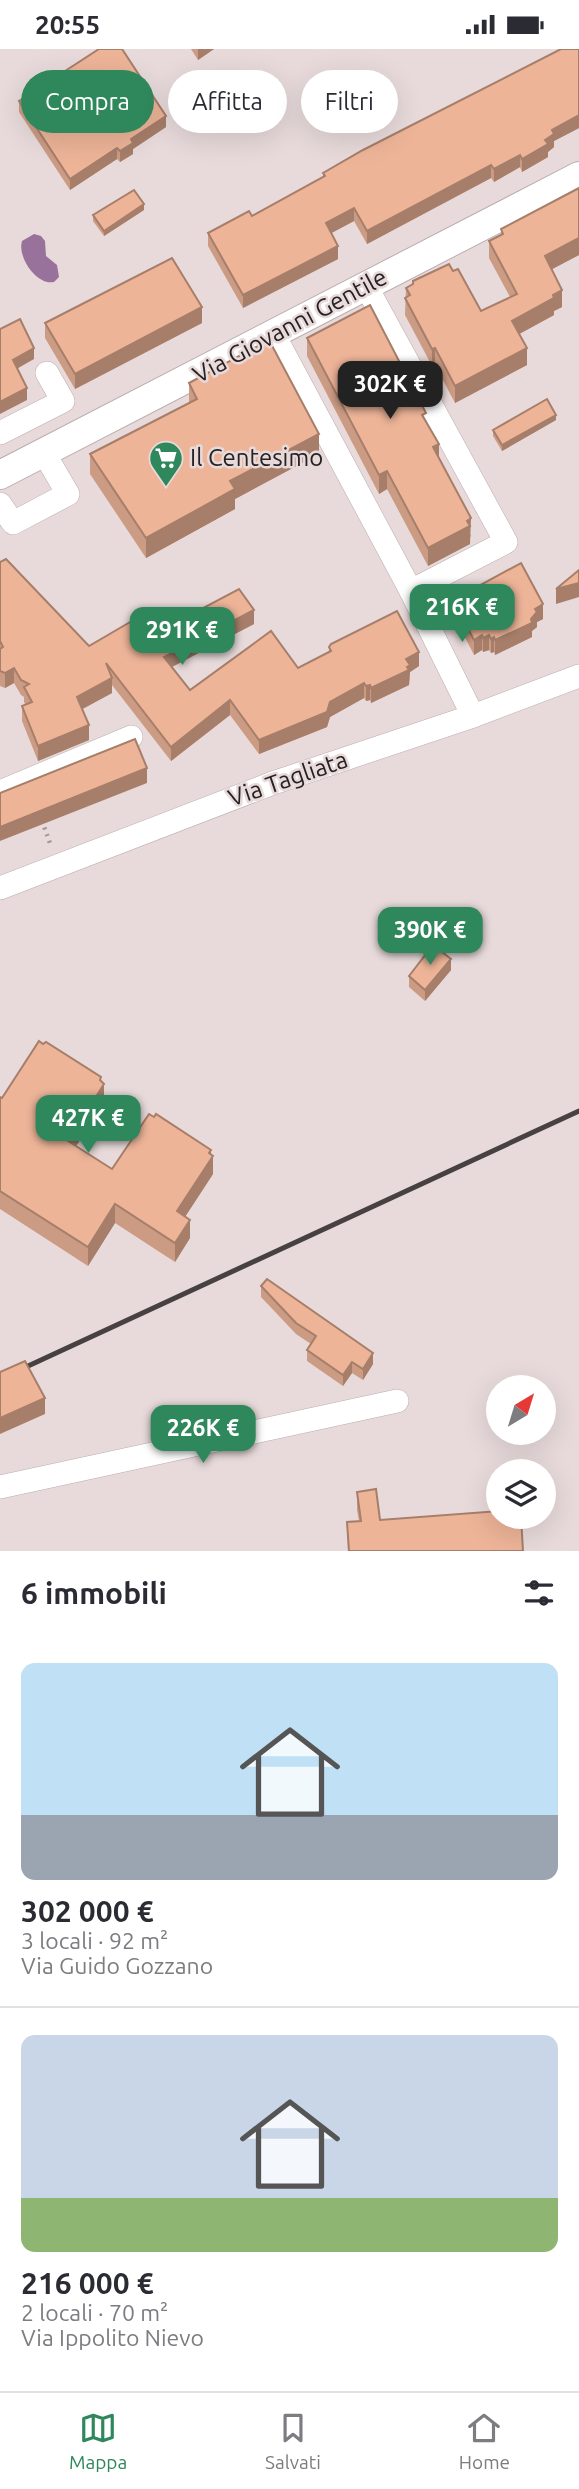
<!DOCTYPE html>
<html lang="it">
<head>
<meta charset="utf-8">
<style>
  body { margin:0; font-family:Ubuntu,sans-serif; background:#f7f7f7; color:#2b2b33; height:100vh; display:flex; flex-direction:column; font-size:26px; white-space:nowrap }
  * { box-sizing:border-box; margin:0 }
  p { font-size:23px; color:#7c7c81 }
  .icon { flex:none; width:38px; height:38px; fill:none; stroke:currentColor; stroke-width:2; stroke-linecap:round; stroke-linejoin:round }
  .map { position:relative; height:1502px; overflow:hidden }
  .sheet { display:flex; flex-direction:column; background:#fff; flex:1 }
  .sheet>* { flex:none }
  .hud { position:absolute; left:21px; top:21px; width:537px; height:63px; display:flex; gap:14px }
  .needle { width:46px; rotate:38deg }
  .fabs { position:absolute; left:486px; top:1326px; display:grid; gap:14px }
  .fabs a { display:grid; place-items:center; width:70px; height:70px; border-radius:50%; background:#fff; box-shadow:0 7px 28px #0002; font-size:35px }
  .price { position:absolute; translate:-50% -60px; padding:0 16px; border-radius:14px; background:#2f875c; color:#fff; font-size:23px; line-height:46px; filter:drop-shadow(0 2px 4px #0008) }
  .price::after { content:''; position:absolute; left:50%; top:42px; width:21px; height:16px; margin-left:-10px; background:inherit; clip-path:polygon(0 0,100% 0,50% 100%) }
  .price.active { background:#222; color:#fff }
  ul { padding:0; list-style:none }
  li { display:grid; align-content:center; gap:14px; height:371px; padding:0 21px }
  li+li { border-top:2px solid #e1e1e2 }
  li span { display:grid; place-items:center; height:217px; border-radius:14px; color:#555 }
  li>.icon { margin-inline-start:auto }
  span .icon { width:126px; height:126px; fill:#fffc; stroke-width:1 }
  li b { font-size:30px }
  h2 { display:flex; justify-content:space-between; align-items:center; height:84px; padding:0 21px; font-size:30px }
  .chip { padding:0 24px; border-radius:32px; background:#fff; box-shadow:0 7px 28px #0002; font-size:24px; line-height:63px }
  .chip.active { background:#2f875c; color:#fff }
  .status { display:flex; justify-content:space-between; align-items:center; height:49px; padding:0 35px; background:#fff; direction:ltr }
  .status svg { height:19px; fill:currentColor }
  .tab-bar { display:flex; justify-content:space-around; align-items:center; height:98px; border-top:2px solid #e1e1e2; background:#fff; font-size:19px; color:#7c7c81 }
  .tab-bar a { display:grid; justify-items:center; gap:4px }
  .tab-bar .active { color:#2f875c }
  .map>svg:first-child { display:block }
  .water { fill:#99729c }
  .lines { fill:none; stroke-linecap:round; stroke-linejoin:round }
  .minor-casing { stroke:#bbadad; stroke-width:24 }
  .major-casing { stroke:#bbadad; stroke-width:30 }
  .path { stroke:#a29797; stroke-width:4.5; stroke-dasharray:2 5; stroke-linecap:butt }
  .minor { stroke:#fff; stroke-width:23 }
  .major { stroke:#fff; stroke-width:28 }
  .rail { stroke:#474141; stroke-width:5 }
  .wall { fill:#cc9b83 }
  .shaded-wall { fill:#a67e6a }
  .building { fill:#edb498; stroke:#a67e6a; stroke-width:2 }
  .labels { text-anchor:middle; stroke-width:5; stroke-linejoin:round; paint-order:stroke }
  .street-label { font-size:24px; fill:#272222; stroke:#e8dada }
  .poi-label { font-size:24px; fill:#272222; stroke:#e8dada; text-anchor:start }
</style>
</head>
<body>
<div class="status"><b>20:55</b><svg viewBox="0 0 49 12"><path d="M0 12V9h3v3zM5 12V6h3v6zM10 12V3h3v9zM15 12V0h3v12zM26 1h20v11H26zM47 4h2v5h-2z"/></svg></div>
<div class="map">
<svg width="579" height="1502" viewBox="0 0 579 1502">
  <rect width="100%" height="100%" fill="#e8dada"/>
  <path class="water" d="M34 185 41 187 45 192 46 207 57 216 59 228 54 233C37 237 17 208 22 192Z"/>
  <g class="lines">
    <g class="minor-casing">
      <g id="minor">
        <polyline points="366,237 506,493 411,542"/>
        <polyline points="274,286 411,542 473,667"/>
        <polyline points="0,384 63,352 47,324"/>
        <polyline points="0,455 13,474 68,445 44,404"/>
        <polyline points="0,743 131,688"/>
        <polyline points="0,839 273,734 473,667 579,627"/>
        <polyline points="0,1438 397,1352"/>
      </g>
    </g>
    <g class="major-casing">
      <polyline id="major" points="0,426 579,127"/>
    </g>
    <polyline class="path" points="42,772 51,797"/>
    <use href="#minor" class="minor"/>
    <use href="#major" class="major"/>
    <polyline class="rail" points="0,1330 579,1062"/>
  </g>
  <g class="wall">
    <polygon points="191,0 214,0 198,11"/>
    <polygon points="579,0 579,79 554,92 554,98 548,103 548,108 522,123 520,118 494,133 491,129 367,195 354,172 331,184 338,210 243,259 208,197 208,184 252,167 323,128 323,124"/>
    <polygon points="19,52 166,78 133,100 133,105 120,113 117,110 70,141 19,63"/>
    <polygon points="579,139 579,206 551,220 562,258 554,262 554,266 519,285 527,316 455,354 435,316 432,317 405,266 406,239 413,235 413,232 453,222 481,262 510,248 489,209 489,192 501,186 501,180"/>
    <polygon points="144,161 104,187 93,172 93,166"/>
    <polygon points="45,274 202,274 75,340 45,289"/>
    <polygon points="307,289 426,372 439,408 471,487 470,488 470,495 428,517 387,440 379,445 307,307"/>
    <polygon points="189,334 319,405 235,450 235,460 146,509 90,425 90,405 189,354"/>
    <polygon points="556,371 502,402 493,387 493,381"/>
    <polygon points="0,513 89,597 162,581 254,575 172,618 190,641 298,619 329,603 329,598 419,617 410,623 409,636 371,654 370,651 366,652 364,649 330,668 327,678 259,705 230,666 171,712 112,636 112,644 82,660 89,691 38,712 22,672 22,657 26,656 24,653 24,648 21,646 14,634 5,639 0,637"/>
    <polygon points="453,551 543,570 537,573 537,578 532,582 532,588 495,606 494,603 491,604 489,601 483,603 482,601 474,606 453,565"/>
    <polygon points="451,921 425,952 409,938 409,927"/>
    <polygon points="101,1033 104,1053 76,1097 112,1120 211,1105 213,1125 185,1168 190,1189 175,1213 115,1174 88,1217 0,1160 0,1048 2,1049"/>
    <polygon points="261,1237 373,1315 363,1331 352,1324 343,1337 307,1312 307,1301 311,1295 296,1285 261,1248"/>
    <polygon points="357,1443 380,1471 523,1502 348,1502 347,1473 359,1472 357,1461"/>
  </g>
  <g class="shaded-wall">
    <polygon points="198,0 214,0 198,11"/>
    <polygon points="579,66 579,79 554,92 554,98 548,103 548,108 522,123 522,110 545,91 552,81"/>
    <polygon points="166,67 166,78 133,100 133,105 120,113 120,102 131,90"/>
    <polygon points="117,99 117,110 70,141 70,130"/>
    <polygon points="520,106 520,118 494,133 494,120"/>
    <polygon points="491,116 491,129 367,195 367,182"/>
    <polygon points="144,155 144,161 104,187 104,182"/>
    <polygon points="354,159 354,172 326,187 326,174"/>
    <polygon points="579,189 579,206 545,224 545,207"/>
    <polygon points="338,197 338,210 243,259 243,246"/>
    <polygon points="562,241 562,258 554,262 554,266 512,289 512,272"/>
    <polygon points="202,258 202,274 75,340 75,325"/>
    <polygon points="34,299 34,310 13,322 13,311"/>
    <polygon points="435,299 435,316 432,317 432,300"/>
    <polygon points="527,299 527,316 455,354 455,337"/>
    <polygon points="27,339 27,351 0,365 0,353"/>
    <polygon points="556,366 556,371 502,402 502,396"/>
    <polygon points="319,385 319,405 235,450 235,460 146,509 146,489 230,432"/>
    <polygon points="439,395 439,413 433,398"/>
    <polygon points="387,422 387,440 379,445 379,426"/>
    <polygon points="471,469 470,495 428,517 428,499"/>
    <polygon points="579,534 579,548 556,555 556,540"/>
    <polygon points="543,555 543,570 537,573 537,578 532,582 532,588 495,606 495,591 535,560"/>
    <polygon points="254,561 254,575 164,622 164,608"/>
    <polygon points="482,586 482,601 474,606 474,591"/>
    <polygon points="489,586 489,601 483,603 483,589"/>
    <polygon points="494,588 494,603 491,604 491,590"/>
    <polygon points="419,603 419,617 410,623 409,636 371,654 371,639 406,610"/>
    <polygon points="14,619 14,634 5,639 5,624"/>
    <polygon points="112,629 112,644 77,663 77,648"/>
    <polygon points="364,634 364,649 330,668 327,678 259,705 259,691"/>
    <polygon points="370,636 370,651 366,652 366,637"/>
    <polygon points="230,651 230,666 171,712 171,698"/>
    <polygon points="89,676 89,691 38,712 38,697"/>
    <polygon points="147,719 147,734 0,792 0,778"/>
    <polygon points="451,910 451,921 425,952 425,941"/>
    <polygon points="101,1028 101,1039 104,1035 104,1053 68,1110 68,1092"/>
    <polygon points="211,1101 211,1111 213,1107 213,1125 177,1180 177,1162"/>
    <polygon points="115,1155 115,1174 88,1217 88,1198"/>
    <polygon points="190,1171 190,1189 175,1213 175,1194"/>
    <polygon points="373,1304 373,1315 363,1331 363,1320"/>
    <polygon points="352,1313 352,1324 343,1337 343,1326"/>
    <polygon points="45,1349 45,1365 0,1385 0,1369"/>
  </g>
  <g class="building">
    <polygon points="99,0 122,0 166,67 131,90 133,94 120,102 117,99 70,130 19,52"/>
    <polygon points="561,0 579,0 579,66 552,81 554,85 545,91 548,95 522,110 520,106 494,120 491,116 367,182 354,159 326,174 338,197 243,246 208,184 249,162 252,167 325,127 323,124 363,101"/>
    <polygon points="579,139 579,189 545,207 562,241 553,246 554,249 512,272 527,299 455,337 435,299 432,300 405,249 410,246 406,239 413,235 413,232 449,215 453,222 458,220 481,262 517,245 489,192 503,185 501,180"/>
    <polygon points="134,141 144,155 104,182 93,166"/>
    <polygon points="172,209 202,258 75,325 45,274"/>
    <polygon points="370,256 426,364 422,366 439,395 433,398 471,469 467,472 470,477 428,499 387,422 379,426 307,289"/>
    <polygon points="20,270 34,299 13,311 27,339 0,353 0,280"/>
    <polygon points="269,291 319,385 230,432 235,440 146,489 90,405 197,350 189,334"/>
    <polygon points="547,350 556,366 502,396 493,381"/>
    <polygon points="6,510 89,597 149,562 162,581 239,540 254,561 164,608 190,641 271,582 298,619 331,602 329,598 331,595 397,562 419,603 406,610 410,616 407,618 409,621 371,639 370,636 366,637 364,634 330,653 327,663 259,691 230,651 171,698 106,614 112,629 77,648 89,676 38,697 22,657 32,653 24,638 29,635 21,631 14,619 5,624 0,622 0,600 3,598 0,592 0,513"/>
    <polygon points="521,514 543,555 535,560 537,563 531,570 532,574 495,591 494,588 491,590 489,586 483,589 482,586 474,591 453,551"/>
    <polygon points="579,521 579,534 556,540"/>
    <polygon points="135,690 147,719 0,778 0,744"/>
    <polygon points="433,896 451,910 425,941 409,927"/>
    <polygon points="39,992 43,995 46,993 101,1028 100,1031 104,1035 68,1092 112,1120 149,1065 154,1068 156,1065 211,1101 209,1104 213,1107 177,1162 190,1171 175,1194 115,1155 88,1198 0,1142 0,1048 2,1049"/>
    <polygon points="267,1230 373,1304 363,1320 352,1313 343,1326 307,1301 316,1287 296,1274 261,1237"/>
    <polygon points="25,1312 45,1349 0,1369 0,1323"/>
    <polygon points="376,1440 380,1471 499,1462 499,1468 521,1468 523,1502 349,1502 347,1473 361,1472 357,1443"/>
  </g>
  <defs>
    <g id="supermarket-pin" transform="scale(1.75)"><path d="M0 17L-7.5 6A9.5 9.5 0 1 1 7.5 6Z" fill="#2f875c" stroke="#e8dada"/><path d="M-6-5.5h2.5l.6 2H6L4.5 2H-2.5L-4.4-4H-6ZM-1.5 3.2a1.3 1.3 0 1 0 .1 0ZM3 3.2a1.3 1.3 0 1 0 .1 0Z" fill="#fff"/></g>
  </defs>
  <g fill-rule="evenodd">
    <use href="#supermarket-pin" x="166" y="409"/>
  </g>
  <g class="labels">
    <g class="street-label">
      <text transform="translate(290 277) rotate(-28)" y="8">Via Giovanni Gentile</text>
      <text transform="translate(288 730) rotate(-19)" y="8">Via Tagliata</text>
    </g>
    <g class="poi-label">
      <text x="190" y="417">Il Centesimo</text>
    </g>
  </g>
</svg>
<div class="fabs">
<a><svg class="needle" viewBox="-14 -14 28 28"><path d="M0-13l5 13h-10z" fill="#e53935"/><path d="M0 13l5-13h-10z" fill="#7c7c81"/></svg></a>
<a><svg class="icon" aria-label="layers" viewBox="0 0 24 24"><path d="M12 4l9 5-9 5-9-5zM3 14l9 5 9-5"/></svg></a>
</div>
<b class="price active" style="left:390px;top:372px">302K €</b>
<b class="price" style="left:462px;top:595px">216K €</b>
<b class="price" style="left:182px;top:618px">291K €</b>
<b class="price" style="left:430px;top:918px">390K €</b>
<b class="price" style="left:88px;top:1106px">427K €</b>
<b class="price" style="left:203px;top:1416px">226K €</b>
<div class="hud">
<a class="chip active">Compra</a>
<a class="chip">Affitta</a>
<a class="chip">Filtri</a>
</div>
</div>
<section class="sheet">
<h2>6 immobili<svg class="icon" aria-label="filters" viewBox="0 0 24 24"><path d="M4 7h16M4 17h16"/><circle cx="9" cy="7" r="2"/><circle cx="15" cy="17" r="2"/></svg></h2>
<ul>
<li><span style="background:linear-gradient(#bfe0f5 70%,#9aa5b1 0)"><svg class="icon" aria-label="home" viewBox="0 0 24 24"><path d="M3 11l9-7 9 7M6 9v11h12V9"/></svg></span><div><b>302 000 €</b><p>3 locali · 92 m²</p><p>Via Guido Gozzano</p></div></li>
<li><span style="background:linear-gradient(#c9d6e8 75%,#8fb573 0)"><svg class="icon" aria-label="home" viewBox="0 0 24 24"><path d="M3 11l9-7 9 7M6 9v11h12V9"/></svg></span><div><b>216 000 €</b><p>2 locali · 70 m²</p><p>Via Ippolito Nievo</p></div></li>
</ul>
</section>
<nav class="tab-bar">
<a class="active"><svg class="icon" aria-label="map" viewBox="0 0 24 24"><path d="M3 6l6-2 6 2 6-2v14l-6 2-6-2-6 2zM9 4v14M15 6v14"/></svg>Mappa</a>
<a><svg class="icon" aria-label="saved" viewBox="0 0 24 24"><path d="M7 4h10v16l-5-4-5 4z"/></svg>Salvati</a>
<a><svg class="icon" aria-label="home" viewBox="0 0 24 24"><path d="M3 11l9-7 9 7M6 9v11h12V9"/></svg>Home</a>
</nav>
</body>
</html>
